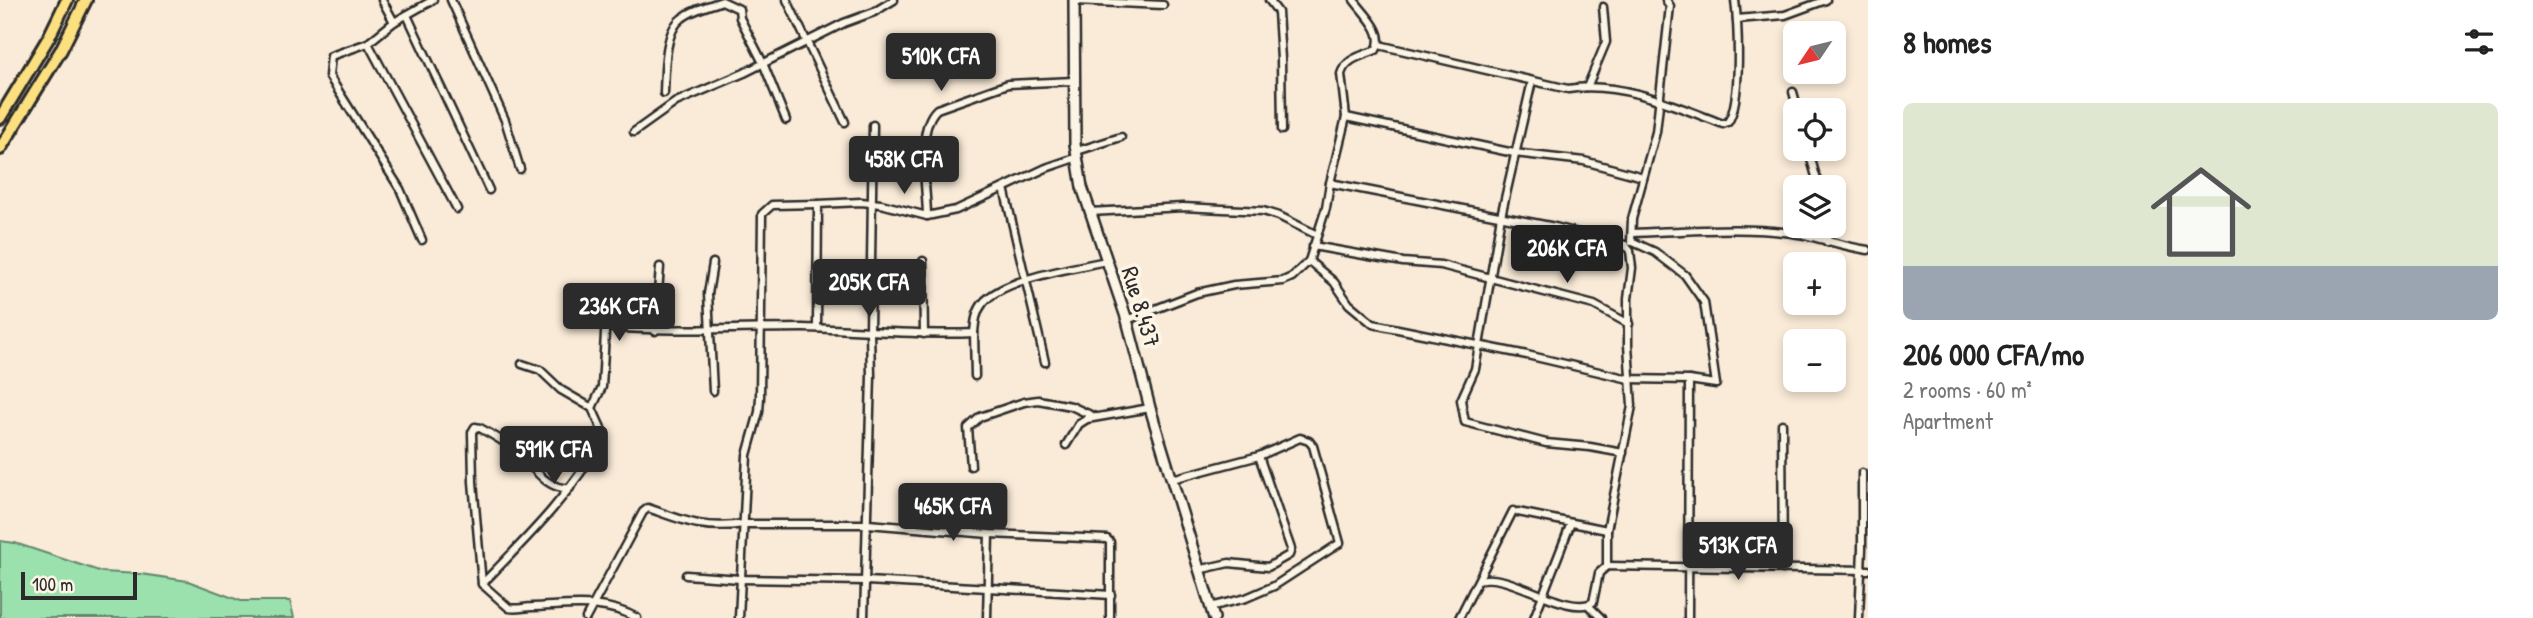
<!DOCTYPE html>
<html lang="en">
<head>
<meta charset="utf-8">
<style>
  body { margin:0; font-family:"Patrick Hand",sans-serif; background:#f2f2f2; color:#222; height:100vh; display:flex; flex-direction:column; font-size:26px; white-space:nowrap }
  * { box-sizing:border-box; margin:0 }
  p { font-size:23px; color:#767676 }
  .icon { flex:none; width:38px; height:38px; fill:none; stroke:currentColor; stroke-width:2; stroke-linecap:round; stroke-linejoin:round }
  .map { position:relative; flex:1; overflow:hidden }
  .side { display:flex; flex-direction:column; background:#fff; width:665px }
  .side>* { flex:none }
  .needle { width:46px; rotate:235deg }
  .controls { position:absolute; left:1783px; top:21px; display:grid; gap:14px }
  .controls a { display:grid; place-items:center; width:63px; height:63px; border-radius:10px; background:#fff; box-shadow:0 4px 10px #0003; font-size:35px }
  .scale { position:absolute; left:21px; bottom:18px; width:116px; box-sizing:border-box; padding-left:7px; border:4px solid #2b2b2b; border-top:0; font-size:19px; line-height:24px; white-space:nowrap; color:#2b2b2b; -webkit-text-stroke:5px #fcf5e5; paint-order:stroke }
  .price { position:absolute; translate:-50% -60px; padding:0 16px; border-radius:7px; background:#2b2b2b; color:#fff; font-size:23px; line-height:46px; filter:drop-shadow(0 2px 4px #0008) }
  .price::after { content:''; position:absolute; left:50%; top:42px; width:21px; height:16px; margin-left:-10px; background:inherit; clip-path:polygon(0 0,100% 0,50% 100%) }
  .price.active { background:#222; color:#fff }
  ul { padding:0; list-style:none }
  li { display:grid; align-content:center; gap:14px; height:371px; padding:0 35px }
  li+li { border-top:2px solid #e0e0e0 }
  li span { display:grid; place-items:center; height:217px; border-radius:10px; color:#555 }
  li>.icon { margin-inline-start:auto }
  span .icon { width:126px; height:126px; fill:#fffc; stroke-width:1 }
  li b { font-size:30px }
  h2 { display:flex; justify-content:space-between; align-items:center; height:84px; padding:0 35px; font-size:30px }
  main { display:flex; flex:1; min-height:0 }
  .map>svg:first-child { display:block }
  .green { fill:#9ae1ae; stroke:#62866c; stroke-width:2 }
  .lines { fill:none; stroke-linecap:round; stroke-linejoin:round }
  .minor-casing { stroke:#2b2b2b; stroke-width:11 }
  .secondary-casing { stroke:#2b2b2b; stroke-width:14 }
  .motorway-casing { stroke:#2b2b2b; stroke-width:16 }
  .minor { stroke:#fcf5e5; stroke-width:6 }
  .secondary { stroke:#fcf5e5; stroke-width:9 }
  .motorway { stroke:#fce080; stroke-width:10 }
  .labels { text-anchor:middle; stroke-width:7; stroke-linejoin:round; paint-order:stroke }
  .street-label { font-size:24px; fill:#2b2b2b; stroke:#fcf5e5 }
</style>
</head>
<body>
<main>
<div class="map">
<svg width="1868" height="618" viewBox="0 0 1868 618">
  <rect width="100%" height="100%" fill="#faebd8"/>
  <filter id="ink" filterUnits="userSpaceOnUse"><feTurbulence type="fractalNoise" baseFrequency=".0143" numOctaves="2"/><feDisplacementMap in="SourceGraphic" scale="14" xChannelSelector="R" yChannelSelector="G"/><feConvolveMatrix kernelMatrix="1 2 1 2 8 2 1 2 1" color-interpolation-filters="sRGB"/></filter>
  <g filter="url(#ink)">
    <polygon class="green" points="0,541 15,543 102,572 141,574 188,581 241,601 290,601 294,618 0,618"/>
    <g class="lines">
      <g class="minor-casing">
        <g id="minor">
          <polyline points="382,0 394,22"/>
          <polyline points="451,0 505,120 520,169"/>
          <polyline points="787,0 845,122"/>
          <polyline points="1269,0 1278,12 1281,59 1282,130"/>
          <polyline points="1074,1 1163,5"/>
          <polyline points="407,15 489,190"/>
          <polyline points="1737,19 1785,15 1826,0"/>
          <polyline points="368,43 457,209"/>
          <path d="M1379 45 1568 89C1618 80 1676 106 1723 124L1728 122C1742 102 1738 25 1735 0"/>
          <polyline points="1532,81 1501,216 1475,369 1461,400 1465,422 1546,443 1590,447 1623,453"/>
          <polyline points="1588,85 1606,42 1603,7"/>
          <polyline points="1793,92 1798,110"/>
          <path d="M664 93C665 73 664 32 681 19 691 10 709 6 722 1L739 9 740 18 763 63 786 120"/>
          <polyline points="1346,117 1514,153 1584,161 1643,177"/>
          <polyline points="634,132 676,102 744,73 844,23 874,12 894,0"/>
          <polyline points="1808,149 1819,187"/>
          <polyline points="1077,151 1121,137"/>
          <path d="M1330 183 1346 117 1341 74C1346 58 1362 56 1376 50 1387 33 1364 14 1354 0"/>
          <polyline points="1004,188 1045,362"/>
          <polyline points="1090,212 1183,207 1263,211 1279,216 1317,235"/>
          <path d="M927 216C927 188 915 129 937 109L1008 84 1074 81"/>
          <path d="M1632 233C1688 231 1749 225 1805 235 1826 240 1846 247 1868 250"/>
          <polyline points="422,240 400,189 329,76 331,56 368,43 394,22 433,0"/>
          <polyline points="1631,242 1632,219 1656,132 1670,6 1666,0"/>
          <polyline points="1827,242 1828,226"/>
          <polyline points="1313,246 1403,262 1441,265 1594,305 1629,324"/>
          <polyline points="923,261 924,334"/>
          <polyline points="1309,261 1334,282 1349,304 1373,324 1527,355 1629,379 1689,380 1716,384 1704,302 1685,275 1655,252 1631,241"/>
          <polyline points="713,263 708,294 713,391"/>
          <polyline points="1127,320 1197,293 1234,285 1283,281 1292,277 1309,261 1326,208 1330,183 1555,227 1625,245 1630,251 1632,268 1628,299 1628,345 1632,406 1607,530 1607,566"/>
          <path d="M606 327C672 332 738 328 803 328 860 329 917 336 974 333 975 321 976 312 983 303 1004 278 1075 268 1106 261"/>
          <polyline points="817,328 818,204 861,202 881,204 927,216 956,210 1046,168 1078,157"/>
          <polyline points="655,331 660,267"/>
          <polyline points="974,333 975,376"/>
          <polyline points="522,364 540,370 561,390 592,408"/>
          <polyline points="1782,424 1783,569"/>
          <polyline points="1066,445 1079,424 1087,419 1150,408"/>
          <polyline points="971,466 968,428 980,417 1024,402 1038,400 1071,406 1095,417"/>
          <polyline points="1172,479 1259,456 1300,438 1309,441 1313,446 1340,543 1274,586 1246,598 1210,607"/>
          <path d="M570 488C545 491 530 461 513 448 503 441 491 434 480 428L475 427 472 432 473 482 482 584 509 608C517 610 524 607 532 607 568 606 602 599 637 618"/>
          <polyline points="1518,512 1607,530"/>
          <polyline points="1198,570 1229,563 1268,567 1289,555 1291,549 1259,456"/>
          <polyline points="686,575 740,579 867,581 1111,595"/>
          <path d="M1480 580C1506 570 1569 618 1593 602L1599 573 1607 566 1868 570"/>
          <path d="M482 584C526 539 572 494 602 438V430L592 408 602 387 607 297"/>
          <polyline points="1589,606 1601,618"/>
          <path d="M586 618 643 512 648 508C685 521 703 530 744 524H868L989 534 1107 539 1110 542V618"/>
          <polyline points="739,618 747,455 759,412 760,397 762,214 772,205 818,204"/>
          <polyline points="864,618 871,376 870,332 873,125"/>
          <polyline points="987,618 989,534"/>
          <polyline points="1459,618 1513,511"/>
          <polyline points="1534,618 1571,523"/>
          <polyline points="1688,618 1689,380"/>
          <polyline points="1859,618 1862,549 1862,473"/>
        </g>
      </g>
      <g class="secondary-casing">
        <polyline id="secondary" points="1074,0 1075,144 1082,187 1127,320 1150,408 1214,618"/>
      </g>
      <g class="motorway-casing">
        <g id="motorway">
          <polyline points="0,118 49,37 67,0"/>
          <polyline points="0,149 61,50 86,0"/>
        </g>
      </g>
      <use href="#minor" class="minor"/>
      <use href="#secondary" class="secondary"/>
      <use href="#motorway" class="motorway"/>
    </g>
  </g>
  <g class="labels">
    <g class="street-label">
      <text transform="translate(1141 307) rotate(73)" y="8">Rue 8.437</text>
    </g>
  </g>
</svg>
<div class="controls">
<a><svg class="needle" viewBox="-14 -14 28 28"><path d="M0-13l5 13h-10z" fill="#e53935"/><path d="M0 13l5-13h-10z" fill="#767676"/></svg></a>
<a><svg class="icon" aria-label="locate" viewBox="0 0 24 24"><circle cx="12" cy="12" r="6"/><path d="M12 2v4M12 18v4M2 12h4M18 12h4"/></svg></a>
<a><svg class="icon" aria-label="layers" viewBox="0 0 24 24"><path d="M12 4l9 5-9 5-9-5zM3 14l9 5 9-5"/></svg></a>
<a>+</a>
<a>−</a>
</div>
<div class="scale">100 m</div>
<b class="price" style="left:941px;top:93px">510K CFA</b>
<b class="price" style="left:904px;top:196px">458K CFA</b>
<b class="price active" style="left:1567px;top:285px">206K CFA</b>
<b class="price" style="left:869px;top:319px">205K CFA</b>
<b class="price" style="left:619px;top:343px">236K CFA</b>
<b class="price" style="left:554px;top:486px">591K CFA</b>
<b class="price" style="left:953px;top:543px">465K CFA</b>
<b class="price" style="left:1738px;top:582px">513K CFA</b>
</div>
<section class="side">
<h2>8 homes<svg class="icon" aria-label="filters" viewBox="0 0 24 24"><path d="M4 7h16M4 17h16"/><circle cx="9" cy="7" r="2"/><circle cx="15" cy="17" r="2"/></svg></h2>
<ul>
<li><span style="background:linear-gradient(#dfe7d0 75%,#9aa5b1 0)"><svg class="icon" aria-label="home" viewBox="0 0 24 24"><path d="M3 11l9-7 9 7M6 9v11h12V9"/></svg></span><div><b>206 000 CFA/mo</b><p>2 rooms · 60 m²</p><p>Apartment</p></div></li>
</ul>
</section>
</main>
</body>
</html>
